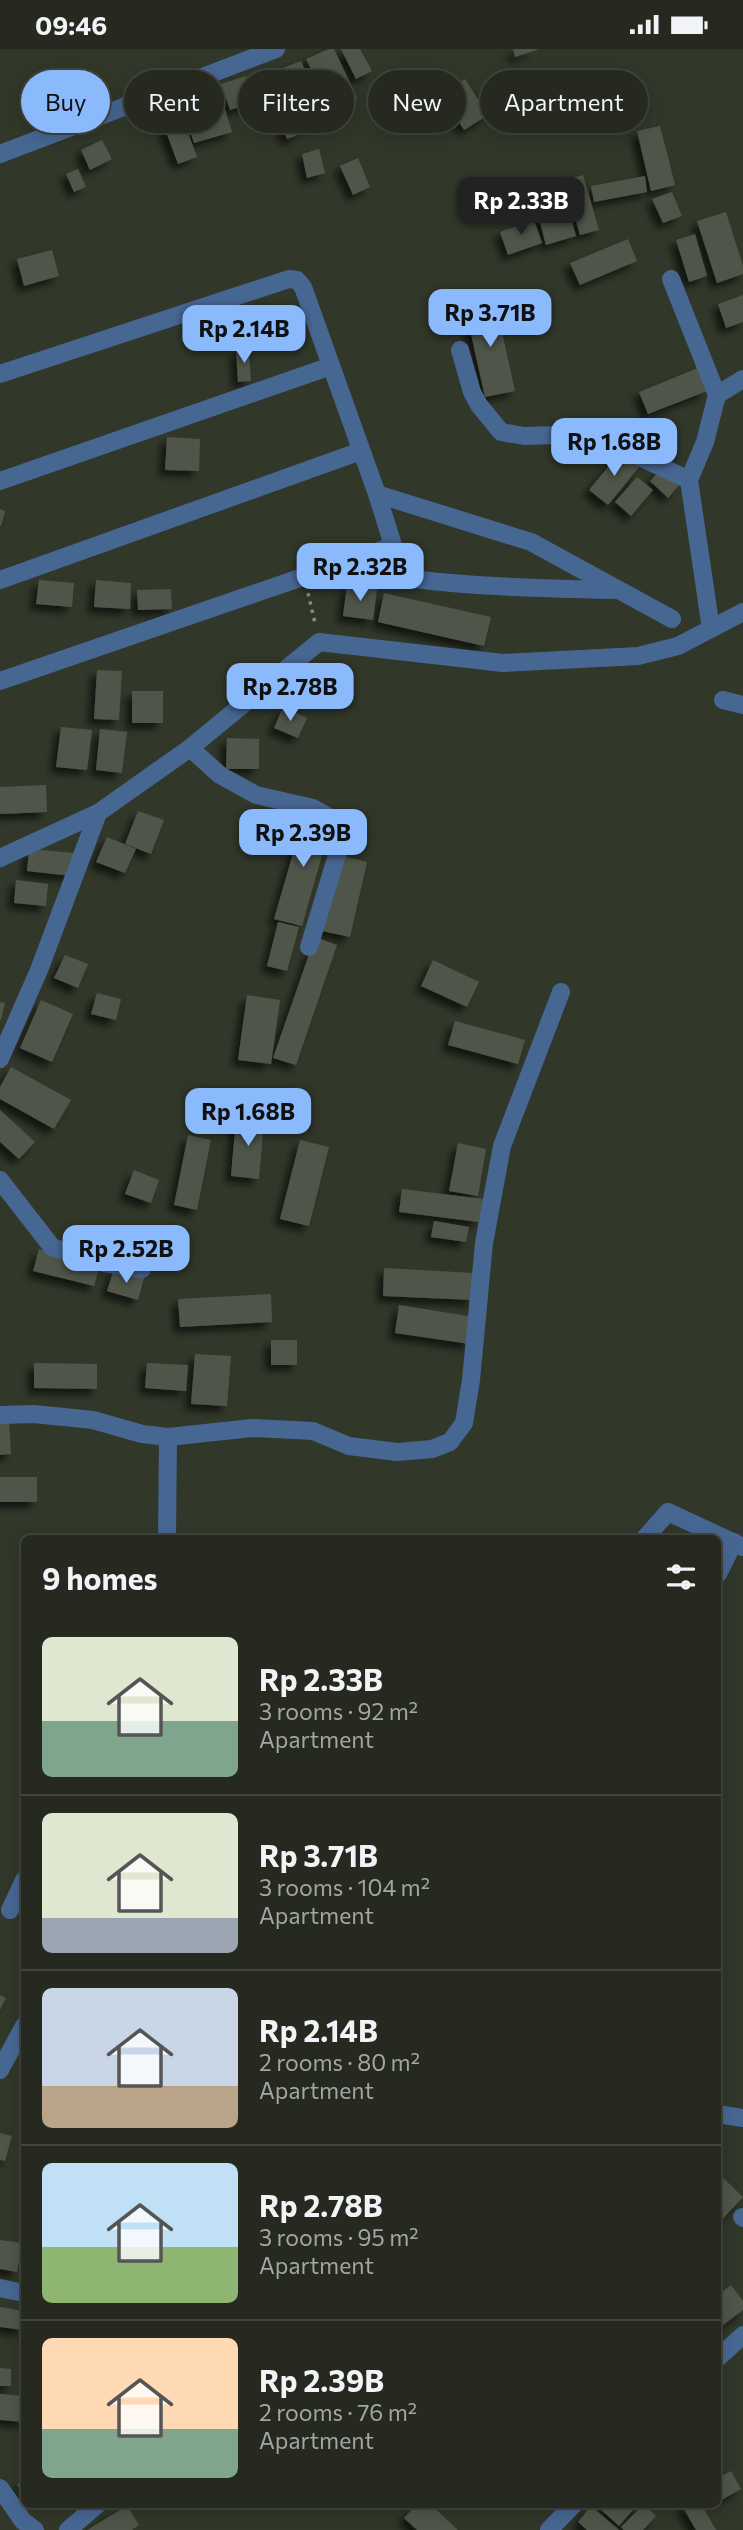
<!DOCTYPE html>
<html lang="en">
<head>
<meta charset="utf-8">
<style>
  body { margin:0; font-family:Commissioner,sans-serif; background:#31352c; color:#f1f3f6; height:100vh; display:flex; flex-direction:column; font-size:26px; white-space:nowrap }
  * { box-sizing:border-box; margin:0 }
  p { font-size:23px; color:#a3a6a4 }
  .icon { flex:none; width:38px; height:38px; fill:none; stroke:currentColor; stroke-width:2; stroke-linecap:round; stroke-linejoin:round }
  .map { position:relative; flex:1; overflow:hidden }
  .drawer { position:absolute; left:21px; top:1486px; width:700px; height:973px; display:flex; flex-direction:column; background:#25291f; border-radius:10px; box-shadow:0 4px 18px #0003,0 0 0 2px #42453d }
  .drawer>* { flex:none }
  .banner { position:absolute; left:21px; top:21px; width:702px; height:63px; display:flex; gap:14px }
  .price { position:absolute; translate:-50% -60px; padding:0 16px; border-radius:14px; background:#8abafc; color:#111; font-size:23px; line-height:46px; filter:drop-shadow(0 2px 4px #0008) }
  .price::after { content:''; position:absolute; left:50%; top:42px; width:21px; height:16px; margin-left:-10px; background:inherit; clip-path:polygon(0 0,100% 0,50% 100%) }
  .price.selected { background:#222; color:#fff }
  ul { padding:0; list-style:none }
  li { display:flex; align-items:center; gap:21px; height:175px; padding:0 21px }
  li+li { border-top:2px solid #42453d }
  li span { display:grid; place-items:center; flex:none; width:196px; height:140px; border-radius:10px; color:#555 }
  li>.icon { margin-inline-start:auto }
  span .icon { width:84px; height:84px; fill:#fffc; stroke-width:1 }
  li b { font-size:30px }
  h2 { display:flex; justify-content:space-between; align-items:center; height:84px; padding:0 21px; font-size:30px }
  .tag { padding:0 24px; border-radius:32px; background:#25291f; box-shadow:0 4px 18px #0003,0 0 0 2px #42453d; font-size:24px; line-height:63px }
  .tag.selected { background:#8abafc; color:#111 }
  .status { display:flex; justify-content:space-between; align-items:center; height:49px; padding:0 35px; background:#25291f; direction:ltr }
  .status svg { height:19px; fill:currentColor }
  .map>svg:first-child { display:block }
  .building { fill:#505748; filter:url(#shadow) }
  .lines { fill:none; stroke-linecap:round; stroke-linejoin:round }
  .path { stroke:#878c81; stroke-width:3.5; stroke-dasharray:3.5 5; stroke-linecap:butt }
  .minor { stroke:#476793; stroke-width:18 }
</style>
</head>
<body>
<div class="status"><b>09:46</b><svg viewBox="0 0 49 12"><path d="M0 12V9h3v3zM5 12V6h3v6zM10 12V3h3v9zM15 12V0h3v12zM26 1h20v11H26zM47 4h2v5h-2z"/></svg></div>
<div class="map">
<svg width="743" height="2481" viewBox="0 0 743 2481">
  <defs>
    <filter id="shadow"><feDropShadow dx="-6" dy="6" stdDeviation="3.5" flood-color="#0009"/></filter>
  </defs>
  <rect width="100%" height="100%" fill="#313729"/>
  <g class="building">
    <polygon points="329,0 334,0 357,49 331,61 306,10"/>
    <polygon points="341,0 360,0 372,22 356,30"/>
    <polygon points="513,0 537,0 537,1 515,8"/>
    <polygon points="301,12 326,71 303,80 278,21"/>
    <polygon points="275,21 285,45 268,52 258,29"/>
    <polygon points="246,27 255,53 230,61 221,35"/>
    <polygon points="465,30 488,66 464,81 441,45"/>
    <polygon points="499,35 510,57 495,65 484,42"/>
    <polygon points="287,48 292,60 273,68 267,55"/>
    <polygon points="222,51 232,83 194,94 184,63"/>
    <polygon points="178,57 197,108 178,115 159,64"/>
    <polygon points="292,64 300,85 287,90 279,70"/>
    <polygon points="660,77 675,136 651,142 637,82"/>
    <polygon points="102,91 112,110 90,121 81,101"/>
    <polygon points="319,100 325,124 307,129 302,105"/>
    <polygon points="358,109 370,138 353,146 340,117"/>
    <polygon points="78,120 86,138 74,143 66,125"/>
    <polygon points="583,126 599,181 580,186 564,131"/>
    <polygon points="645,127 647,143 594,153 591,137"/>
    <polygon points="672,143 682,167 663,174 652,150"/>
    <polygon points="568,158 576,187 546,196 538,166"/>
    <polygon points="726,163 743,217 743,225 717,234 697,172"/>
    <polygon points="534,171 542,194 508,206 500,183"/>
    <polygon points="695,185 707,227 689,233 676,191"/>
    <polygon points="628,190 637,212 580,236 570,214"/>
    <polygon points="52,201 59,227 24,237 17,210"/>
    <polygon points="743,246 743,273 726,279 718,255"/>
    <polygon points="495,251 515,342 485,348 465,258"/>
    <polygon points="249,300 251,332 238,333 236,301"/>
    <polygon points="698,319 707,342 648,365 639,343"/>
    <polygon points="167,388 200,390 199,422 165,421"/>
    <polygon points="621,402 640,417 608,456 589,441"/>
    <polygon points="663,418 680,435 668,449 650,432"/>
    <polygon points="637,428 653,441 631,467 615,453"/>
    <polygon points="0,460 5,462 1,477 0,477"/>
    <polygon points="39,531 74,534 72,558 36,555"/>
    <polygon points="96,531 131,534 130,560 94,558"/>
    <polygon points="347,536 377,540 373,571 343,567"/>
    <polygon points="171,540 172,560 138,561 137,541"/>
    <polygon points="384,544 491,568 484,597 378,573"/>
    <polygon points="97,621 122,622 119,671 94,670"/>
    <rect x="132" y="642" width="31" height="32"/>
    <polygon points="283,658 307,669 298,689 274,679"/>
    <polygon points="61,678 92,681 87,721 56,718"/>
    <polygon points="100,680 127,683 122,724 96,721"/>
    <polygon points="227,689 259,690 259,720 226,720"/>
    <polygon points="46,736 47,763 0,765 0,738"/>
    <polygon points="138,762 164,771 151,805 125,795"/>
    <polygon points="305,763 332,771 302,877 274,870"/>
    <polygon points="107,788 136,800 125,824 96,813"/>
    <polygon points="29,800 74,804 72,827 27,822"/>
    <polygon points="339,806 367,813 350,888 322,882"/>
    <polygon points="16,831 48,835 46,857 14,854"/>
    <polygon points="278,873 299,878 287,922 267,917"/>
    <polygon points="315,888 337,896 296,1016 273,1009"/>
    <polygon points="65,906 88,915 78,939 54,929"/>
    <polygon points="433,911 479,933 467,958 421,937"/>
    <polygon points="97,944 121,950 116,971 91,965"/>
    <polygon points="247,946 280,951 271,1015 238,1011"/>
    <polygon points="41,951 73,965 52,1013 20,999"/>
    <polygon points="0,953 5,954 1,971 0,971"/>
    <polygon points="455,972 525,991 518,1015 448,996"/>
    <polygon points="11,1018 71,1051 54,1080 0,1050 0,1038"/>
    <polygon points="0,1061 35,1093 19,1110 0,1093"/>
    <polygon points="236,1069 264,1071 259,1130 231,1127"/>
    <polygon points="188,1086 211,1091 197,1161 174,1156"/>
    <polygon points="300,1091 329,1098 309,1177 280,1170"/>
    <polygon points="458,1094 486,1100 478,1147 449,1142"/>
    <polygon points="134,1121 159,1131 151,1154 125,1145"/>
    <polygon points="402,1140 483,1150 479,1173 399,1163"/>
    <polygon points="434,1172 469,1178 466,1193 431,1188"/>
    <polygon points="39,1200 100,1216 94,1237 33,1222"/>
    <polygon points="384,1219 474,1224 473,1251 383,1247"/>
    <polygon points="114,1220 144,1229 138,1251 107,1242"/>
    <polygon points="271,1245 272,1273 180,1278 178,1250"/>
    <polygon points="399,1256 474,1268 470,1295 395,1284"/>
    <rect x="271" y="1291" width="26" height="25"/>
    <polygon points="195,1305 231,1307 227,1357 191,1355"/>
    <polygon points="34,1314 97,1315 97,1340 34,1339"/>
    <polygon points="147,1314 188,1316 186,1342 145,1339"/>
    <polygon points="9,1371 11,1405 0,1406 0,1372"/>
    <rect x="0" y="1428" width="37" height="25"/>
    <polygon points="0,1946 6,1949 0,1961"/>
    <polygon points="0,2084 12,2087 5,2112 0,2111"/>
    <polygon points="718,2124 743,2148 718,2175"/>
    <polygon points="0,2191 22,2194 17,2223 0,2220"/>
    <polygon points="731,2236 743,2252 743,2261 718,2280 718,2246"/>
    <polygon points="0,2258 24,2262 23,2281 0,2278"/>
    <polygon points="0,2319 11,2320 11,2337 0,2337"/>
    <polygon points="0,2345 24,2347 24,2373 0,2371"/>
    <polygon points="731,2422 741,2440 718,2453 718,2429"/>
    <polygon points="24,2431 24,2448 17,2435"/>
    <polygon points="417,2455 430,2455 458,2481 417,2481 404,2469"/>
    <polygon points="598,2455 638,2455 619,2477 597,2457"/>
    <polygon points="644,2455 656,2467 643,2481 624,2481 621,2478"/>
    <polygon points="681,2455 701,2455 716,2481 696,2481"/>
    <polygon points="127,2457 139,2476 132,2481 87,2481"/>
    <polygon points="591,2457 619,2481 587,2481 578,2473"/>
  </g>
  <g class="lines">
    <polyline class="path" points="308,544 315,574"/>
    <g class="minor">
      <polyline points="0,105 276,0"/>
      <polyline points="671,230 717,346 705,393 689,431 711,580"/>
      <polyline points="460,301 472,343 479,356 501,383 524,387 557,386 612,395 689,431"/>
      <polyline points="0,325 289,230 297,231 303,238 377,445 403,528"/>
      <polyline points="717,346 743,330"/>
      <polyline points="0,432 331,317"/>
      <polyline points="377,445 531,493 672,570"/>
      <path d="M336 517C427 537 520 539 613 541"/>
      <polyline points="0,531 361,402"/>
      <polyline points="0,632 393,497"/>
      <polyline points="723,651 743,656"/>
      <polyline points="190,699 220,726 256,746 313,759 334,771 341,793 309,898"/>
      <polyline points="0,809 98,764"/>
      <polyline points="0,1010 39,921 98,764 190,699 319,593 503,614 638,607 678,597 743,563"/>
      <polyline points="0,1131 52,1198 104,1214 142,1220"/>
      <polyline points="0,1366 34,1365 93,1371 142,1385 168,1388 252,1379 313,1382 349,1397 397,1403 432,1400 450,1393 464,1374 471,1331 484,1194 502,1097 561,943"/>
      <polyline points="167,1489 168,1388"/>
      <polyline points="645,1489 668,1463 743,1498"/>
      <polyline points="718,1525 734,1493"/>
      <polyline points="10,1861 24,1831"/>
      <polyline points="0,2021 24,1977"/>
      <polyline points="718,2065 743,2069"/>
      <polyline points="742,2168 743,2169"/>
      <polyline points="0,2239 24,2244"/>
      <polyline points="718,2309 743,2286"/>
      <polyline points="0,2439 23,2472 35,2481"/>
      <polyline points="68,2481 98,2455"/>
      <polyline points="549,2481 574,2455"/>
    </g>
  </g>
</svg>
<b class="price selected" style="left:521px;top:188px">Rp 2.33B</b>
<b class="price" style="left:490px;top:300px">Rp 3.71B</b>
<b class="price" style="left:244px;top:316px">Rp 2.14B</b>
<b class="price" style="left:614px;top:429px">Rp 1.68B</b>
<b class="price" style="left:360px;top:554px">Rp 2.32B</b>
<b class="price" style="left:290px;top:674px">Rp 2.78B</b>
<b class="price" style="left:303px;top:820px">Rp 2.39B</b>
<b class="price" style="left:248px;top:1099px">Rp 1.68B</b>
<b class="price" style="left:126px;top:1236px">Rp 2.52B</b>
<div class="banner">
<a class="tag selected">Buy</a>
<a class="tag">Rent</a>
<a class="tag">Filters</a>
<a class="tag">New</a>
<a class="tag">Apartment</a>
</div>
<section class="drawer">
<h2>9 homes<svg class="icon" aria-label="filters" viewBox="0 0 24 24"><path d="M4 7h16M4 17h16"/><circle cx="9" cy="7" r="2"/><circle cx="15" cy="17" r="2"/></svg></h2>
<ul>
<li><span style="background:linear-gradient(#dfe7d0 60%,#7fa58c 0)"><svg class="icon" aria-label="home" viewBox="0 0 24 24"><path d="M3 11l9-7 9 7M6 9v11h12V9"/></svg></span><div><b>Rp 2.33B</b><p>3 rooms · 92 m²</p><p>Apartment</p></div></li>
<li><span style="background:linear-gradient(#dfe7d0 75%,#9aa5b1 0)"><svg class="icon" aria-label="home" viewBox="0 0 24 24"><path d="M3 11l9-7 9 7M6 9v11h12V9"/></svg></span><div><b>Rp 3.71B</b><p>3 rooms · 104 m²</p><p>Apartment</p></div></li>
<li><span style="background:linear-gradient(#c9d6e8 70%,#b9a48a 0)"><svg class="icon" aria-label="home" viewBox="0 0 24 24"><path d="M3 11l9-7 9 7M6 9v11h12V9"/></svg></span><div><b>Rp 2.14B</b><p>2 rooms · 80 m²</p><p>Apartment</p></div></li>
<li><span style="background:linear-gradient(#bfe0f5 60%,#8fb573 0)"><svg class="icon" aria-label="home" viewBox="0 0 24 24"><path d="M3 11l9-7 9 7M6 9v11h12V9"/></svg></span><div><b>Rp 2.78B</b><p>3 rooms · 95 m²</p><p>Apartment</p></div></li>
<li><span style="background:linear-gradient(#ffd9b3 65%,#7fa58c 0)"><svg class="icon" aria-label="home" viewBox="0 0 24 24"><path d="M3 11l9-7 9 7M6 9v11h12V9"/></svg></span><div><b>Rp 2.39B</b><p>2 rooms · 76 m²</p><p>Apartment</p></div></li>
</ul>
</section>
</div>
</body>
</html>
